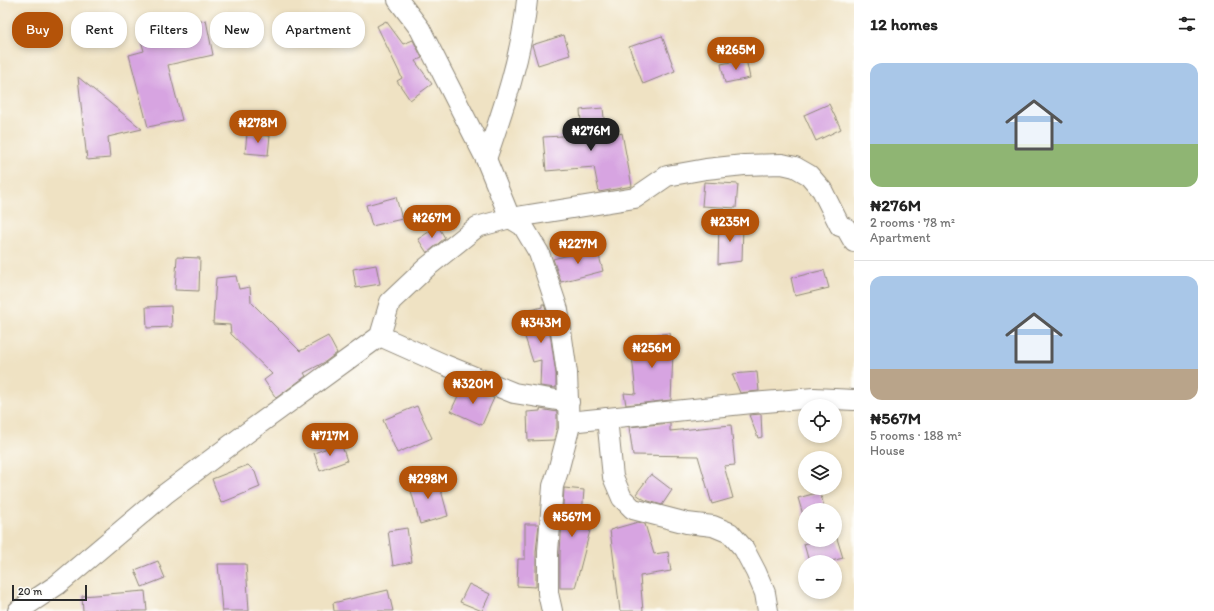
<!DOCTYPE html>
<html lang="en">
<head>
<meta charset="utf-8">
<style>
  body { margin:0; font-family:Itim,sans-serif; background:#f2f2f2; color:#222; height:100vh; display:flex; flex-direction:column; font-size:15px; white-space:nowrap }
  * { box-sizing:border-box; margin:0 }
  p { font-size:13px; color:#767676 }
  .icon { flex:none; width:22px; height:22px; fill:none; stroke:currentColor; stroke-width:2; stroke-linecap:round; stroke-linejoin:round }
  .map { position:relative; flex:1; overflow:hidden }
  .details { display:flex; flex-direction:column; background:#fff; width:360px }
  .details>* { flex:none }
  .banner { position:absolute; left:12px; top:12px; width:380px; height:36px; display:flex; gap:8px }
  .fabs { position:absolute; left:798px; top:399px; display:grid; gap:8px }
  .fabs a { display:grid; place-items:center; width:44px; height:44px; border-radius:50%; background:#fff; box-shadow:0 2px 6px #0003; font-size:20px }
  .scale { position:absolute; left:12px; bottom:10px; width:75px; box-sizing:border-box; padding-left:4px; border:2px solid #2b2b2b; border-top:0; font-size:11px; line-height:14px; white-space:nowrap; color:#2b2b2b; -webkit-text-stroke:3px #fdfcf7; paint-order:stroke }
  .price { position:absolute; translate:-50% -34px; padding:0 9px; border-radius:14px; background:#b45309; color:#fff; font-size:13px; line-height:26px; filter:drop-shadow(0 1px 2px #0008) }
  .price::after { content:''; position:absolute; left:50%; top:24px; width:12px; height:9px; margin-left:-6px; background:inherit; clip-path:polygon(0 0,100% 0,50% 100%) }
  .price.current { background:#222; color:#fff }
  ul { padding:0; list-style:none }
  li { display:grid; align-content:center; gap:8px; height:212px; padding:0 16px }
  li+li { border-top:1px solid #e0e0e0 }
  li span { display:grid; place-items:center; height:124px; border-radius:12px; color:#555 }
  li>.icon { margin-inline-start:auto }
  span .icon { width:72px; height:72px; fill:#fffc; stroke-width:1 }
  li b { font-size:17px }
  h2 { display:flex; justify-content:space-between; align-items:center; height:48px; padding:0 16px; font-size:17px }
  .chip { padding:0 14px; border-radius:16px; background:#fff; box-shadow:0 2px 6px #0003; font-size:14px; line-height:36px }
  .chip.current { background:#b45309; color:#fff }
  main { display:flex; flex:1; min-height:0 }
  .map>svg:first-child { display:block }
  .building { fill:#d7a4e1 }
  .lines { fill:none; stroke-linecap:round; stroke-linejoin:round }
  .minor-casing { stroke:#8d8677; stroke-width:22 }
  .minor { stroke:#fff; stroke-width:20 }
</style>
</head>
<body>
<main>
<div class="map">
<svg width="854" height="611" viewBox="0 0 854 611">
  <rect width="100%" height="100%" fill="#fdfcf7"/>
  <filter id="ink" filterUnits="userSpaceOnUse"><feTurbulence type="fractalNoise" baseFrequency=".025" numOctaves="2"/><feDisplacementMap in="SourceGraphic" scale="8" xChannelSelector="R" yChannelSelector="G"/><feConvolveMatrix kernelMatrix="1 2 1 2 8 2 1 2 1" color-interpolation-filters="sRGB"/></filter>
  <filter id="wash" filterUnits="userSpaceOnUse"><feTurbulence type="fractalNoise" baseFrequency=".012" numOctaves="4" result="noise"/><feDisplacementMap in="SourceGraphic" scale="16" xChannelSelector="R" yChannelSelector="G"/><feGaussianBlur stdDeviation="0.9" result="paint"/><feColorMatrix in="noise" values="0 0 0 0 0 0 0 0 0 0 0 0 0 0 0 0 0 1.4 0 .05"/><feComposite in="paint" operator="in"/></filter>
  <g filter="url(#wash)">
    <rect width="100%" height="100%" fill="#efe2c3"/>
    <g id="blocks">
      <g class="building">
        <polygon points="206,20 213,55 168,65 182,120 148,127 129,55 144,51 140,37 184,27 183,25"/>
        <polygon points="386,21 403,44 413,40 422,58 415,61 432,84 410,100 397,81 402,78 377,26"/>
        <polygon points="564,35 570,55 538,65 532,45"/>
        <polygon points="662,36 675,71 643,84 629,47"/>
        <polygon points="746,59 750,78 725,83 721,64"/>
        <polygon points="78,77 142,129 108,137 110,158 87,160"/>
        <polygon points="829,104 841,129 816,141 804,115"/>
        <polygon points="603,108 606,138 622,133 632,186 599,192 594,167 546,171 543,137 582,135 580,110"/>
        <polygon points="247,134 270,136 268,155 245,153"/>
        <polygon points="704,182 738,184 736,208 702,206"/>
        <polygon points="396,197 402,219 372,226 366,205"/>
        <polygon points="719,223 743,224 742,261 718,264"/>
        <polygon points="438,226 445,238 427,253 418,239"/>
        <polygon points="597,248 603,271 561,282 553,259"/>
        <polygon points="177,257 200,258 199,291 175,290"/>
        <polygon points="376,265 380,284 356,288 353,269"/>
        <polygon points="824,270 829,288 795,296 791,278"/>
        <polygon points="236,276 239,289 250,287 251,302 300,351 328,336 337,353 325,362 304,373 306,376 276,398 264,380 272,374 231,334 230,325 213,324 216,278"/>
        <polygon points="542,304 544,304 547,313 556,374 556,388 540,386 541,360 533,362 525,337 524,312 542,307"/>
        <polygon points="171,306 172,327 147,328 146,307"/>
        <polygon points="670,333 673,353 671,400 626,405 624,393 636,394 630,337"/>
        <polygon points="757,372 759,391 740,393 732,374"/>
        <polygon points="463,385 494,398 482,425 451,411"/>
        <polygon points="417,406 432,438 397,453 383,420"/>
        <polygon points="540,409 557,412 557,428 554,440 528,441 527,412 540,411"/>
        <polygon points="761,414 762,437 758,438 749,415"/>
        <polygon points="670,423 670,431 731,425 735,465 724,466 733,498 712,504 698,456 633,455 629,427"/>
        <polygon points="341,443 347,461 320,471 314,453"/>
        <polygon points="248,465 255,472 260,487 221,503 212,479"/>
        <polygon points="651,474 672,490 662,505 645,500 636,494"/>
        <polygon points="437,475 448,516 420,524 409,483"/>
        <polygon points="564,488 584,490 581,528 591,527 575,588 560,588 560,552"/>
        <polygon points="820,492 825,510 805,510 805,521 798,498"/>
        <polygon points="638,522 645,524 654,554 668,552 671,571 640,576 643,611 620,611 610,530"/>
        <polygon points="525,524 539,524 536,552 536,587 517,586 518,559 525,559"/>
        <polygon points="407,528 412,562 393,566 388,531"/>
        <polygon points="836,535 843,558 828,562 809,562 804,544 811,542 810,540 835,540 835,536"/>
        <polygon points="158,561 165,578 142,587 135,570"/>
        <polygon points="218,564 246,564 249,611 222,611"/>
        <polygon points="469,584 490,594 482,611 460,602"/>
        <polygon points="388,590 393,611 334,611 333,603"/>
        <polygon points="145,591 147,611 83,611 82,596"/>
      </g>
    </g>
  </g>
  <g filter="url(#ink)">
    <use href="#blocks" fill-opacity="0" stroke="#8d8677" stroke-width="1"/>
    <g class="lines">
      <g class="minor-casing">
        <g id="minor">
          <polyline points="398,0 420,29 486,159 510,218 523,226 539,253 558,310 567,373 569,429 558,471 553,486 548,552 548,593 552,611"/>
          <path d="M486 159C504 107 522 55 527 0"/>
          <polyline points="380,336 445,365 514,393 569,402"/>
          <polyline points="607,418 613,477 622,498 633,509 687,523 713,526 730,533 744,549 756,572 765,593 768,611"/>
          <polyline points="569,422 752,403 814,398 854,400"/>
          <polyline points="18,611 57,585 165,494 248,432 380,336 390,302 426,268 477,227 510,218 635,198 667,176 706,169 744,165 782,164 795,167 809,175 822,190 840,226 846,228 854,242"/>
        </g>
      </g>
      <use href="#minor" class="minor"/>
    </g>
  </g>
</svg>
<div class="fabs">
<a><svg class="icon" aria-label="locate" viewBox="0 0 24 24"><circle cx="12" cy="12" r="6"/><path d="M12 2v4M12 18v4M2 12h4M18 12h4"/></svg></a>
<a><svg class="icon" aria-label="layers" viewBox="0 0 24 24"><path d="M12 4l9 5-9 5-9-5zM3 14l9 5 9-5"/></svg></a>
<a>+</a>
<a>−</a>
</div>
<div class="scale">20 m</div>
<b class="price" style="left:736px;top:71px">₦265M</b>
<b class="price" style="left:258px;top:144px">₦278M</b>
<b class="price current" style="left:591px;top:152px">₦276M</b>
<b class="price" style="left:432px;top:239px">₦267M</b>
<b class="price" style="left:730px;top:243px">₦235M</b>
<b class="price" style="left:578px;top:265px">₦227M</b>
<b class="price" style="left:541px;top:344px">₦343M</b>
<b class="price" style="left:652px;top:369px">₦256M</b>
<b class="price" style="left:473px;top:405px">₦320M</b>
<b class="price" style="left:330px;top:457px">₦717M</b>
<b class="price" style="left:428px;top:500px">₦298M</b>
<b class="price" style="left:572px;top:538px">₦567M</b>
<div class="banner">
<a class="chip current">Buy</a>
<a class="chip">Rent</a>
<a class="chip">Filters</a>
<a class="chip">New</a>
<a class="chip">Apartment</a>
</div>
</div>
<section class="details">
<h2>12 homes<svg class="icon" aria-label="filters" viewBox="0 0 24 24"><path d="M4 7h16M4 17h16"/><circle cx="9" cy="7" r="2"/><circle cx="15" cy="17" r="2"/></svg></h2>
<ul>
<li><span style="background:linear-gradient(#a9c7e8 65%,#8fb573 0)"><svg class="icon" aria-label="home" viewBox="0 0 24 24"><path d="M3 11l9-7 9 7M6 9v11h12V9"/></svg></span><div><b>₦276M</b><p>2 rooms · 78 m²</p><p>Apartment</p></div></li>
<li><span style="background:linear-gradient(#a9c7e8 75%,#b9a48a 0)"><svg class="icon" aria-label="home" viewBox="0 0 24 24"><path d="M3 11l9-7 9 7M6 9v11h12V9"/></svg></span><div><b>₦567M</b><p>5 rooms · 188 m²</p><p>House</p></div></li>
</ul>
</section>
</main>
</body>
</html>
